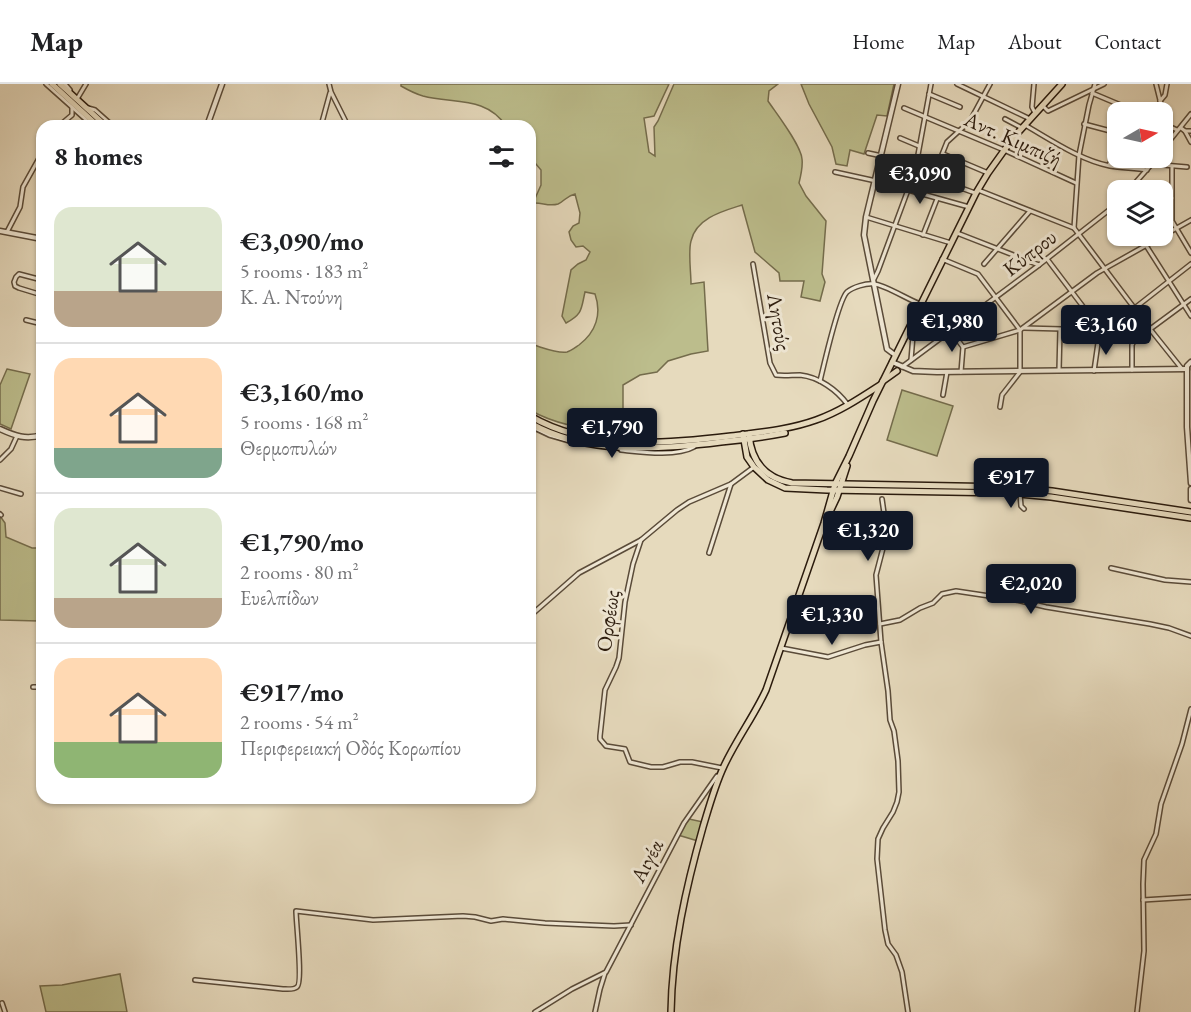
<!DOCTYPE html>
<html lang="en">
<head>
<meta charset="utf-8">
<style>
  body { margin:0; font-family:"EB Garamond",serif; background:#f6f6f6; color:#202124; height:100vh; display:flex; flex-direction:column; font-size:22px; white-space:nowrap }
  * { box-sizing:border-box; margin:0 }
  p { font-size:20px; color:#757577 }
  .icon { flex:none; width:33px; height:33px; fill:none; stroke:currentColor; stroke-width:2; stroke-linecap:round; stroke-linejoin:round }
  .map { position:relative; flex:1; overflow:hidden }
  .sheet { position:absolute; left:36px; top:36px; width:500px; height:684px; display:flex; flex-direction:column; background:#fff; border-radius:18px; box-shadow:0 2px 4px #0004 }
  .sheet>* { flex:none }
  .needle { width:39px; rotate:81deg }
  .fabs { position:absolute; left:1107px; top:18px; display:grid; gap:12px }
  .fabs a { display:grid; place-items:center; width:66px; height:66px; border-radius:12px; background:#fff; box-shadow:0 2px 4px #0004; font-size:30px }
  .price { position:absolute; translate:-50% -51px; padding:0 14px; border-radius:6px; background:#111827; color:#fff; font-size:20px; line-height:39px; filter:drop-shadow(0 2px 3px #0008) }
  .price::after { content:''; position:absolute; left:50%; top:36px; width:18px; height:14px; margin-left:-9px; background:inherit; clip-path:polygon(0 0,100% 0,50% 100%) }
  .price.current { background:#222; color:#fff }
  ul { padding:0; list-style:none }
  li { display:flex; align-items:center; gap:18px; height:150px; padding:0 18px }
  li+li { border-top:2px solid #e0e0e0 }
  li span { display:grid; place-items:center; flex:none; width:168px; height:120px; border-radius:18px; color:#555 }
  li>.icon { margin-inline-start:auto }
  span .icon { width:72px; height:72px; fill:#fffc; stroke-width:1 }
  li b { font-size:26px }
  h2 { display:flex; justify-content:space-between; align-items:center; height:72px; padding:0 18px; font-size:26px }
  header { display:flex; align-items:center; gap:36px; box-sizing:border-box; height:84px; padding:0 30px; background:#fff; border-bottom:2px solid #e0e0e0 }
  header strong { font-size:28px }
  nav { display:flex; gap:33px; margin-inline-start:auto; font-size:21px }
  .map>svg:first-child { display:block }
  .green { fill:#bcbd8c; stroke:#746c4c; stroke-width:1.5 }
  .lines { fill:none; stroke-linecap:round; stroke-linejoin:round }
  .minor-casing { stroke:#5a4b39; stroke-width:6 }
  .tertiary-casing { stroke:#5a4b39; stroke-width:7 }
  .primary-casing { stroke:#2b1b0d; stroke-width:8 }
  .minor { stroke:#efe7d4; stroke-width:3 }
  .tertiary { stroke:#efe7d4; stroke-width:4 }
  .primary { stroke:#e6dabd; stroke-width:5 }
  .labels { text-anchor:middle; stroke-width:6; stroke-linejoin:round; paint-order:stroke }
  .street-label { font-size:21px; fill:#2b1b0d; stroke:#efe7d4 }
</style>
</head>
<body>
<header>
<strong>Map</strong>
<nav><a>Home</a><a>Map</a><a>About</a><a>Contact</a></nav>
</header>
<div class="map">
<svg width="1191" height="928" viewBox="0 0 1191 928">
  <rect width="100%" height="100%" fill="#e6dabd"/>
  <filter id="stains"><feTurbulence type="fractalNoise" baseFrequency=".00333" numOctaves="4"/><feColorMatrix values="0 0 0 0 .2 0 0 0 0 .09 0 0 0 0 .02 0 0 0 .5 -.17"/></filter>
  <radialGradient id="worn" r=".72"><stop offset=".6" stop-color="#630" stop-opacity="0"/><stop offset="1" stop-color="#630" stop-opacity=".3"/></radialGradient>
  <g class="green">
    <path d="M401 0H669L654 32 644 34 649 68 655 72 654 43 658 37 674 0H778L769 7 768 17C776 29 801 61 802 75 803 83 801 91 799 99L806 112 826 137 822 190 825 198 820 217 801 213 804 197H780L779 189 755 168 742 121C723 127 696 134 691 157 688 168 691 188 691 200L704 198 708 267 691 270 668 277 657 288 640 291 623 301V327L613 333 609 348C581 344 554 340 530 326V260C539 262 557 270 567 268 571 267 576 263 579 261 596 248 602 230 595 210L585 208C581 225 583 230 566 239L562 232 571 186 578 180 586 176 590 168 583 162 576 163 571 156 569 148 573 142 579 139 580 129 575 110C566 112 565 117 558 120 548 123 542 118 533 119L541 101V86L530 73V42H506C486 12 454 20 423 12 416 10 408 6 401 2Z"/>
    <polygon points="801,0 894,0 887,32 877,31 864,70 850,66 847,82 836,80 832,63 809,20"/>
    <polygon points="7,285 30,290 11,345 0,340 0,301"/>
    <polygon points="902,306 953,322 937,372 887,356"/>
    <polygon points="0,432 5,439 6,453 32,464 42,464 42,527 39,527 39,537 0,536"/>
    <polygon points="689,735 703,738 698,757 678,751"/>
    <polygon points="120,890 127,928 46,928 40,902 62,901"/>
  </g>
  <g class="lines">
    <g class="minor-casing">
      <g id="minor">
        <polyline points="46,0 93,42"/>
        <polyline points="65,0 70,6"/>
        <polyline points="329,0 331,8 348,42"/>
        <polyline points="957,0 1030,35"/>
        <polyline points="1034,0 1032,23 1035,29"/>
        <polyline points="1095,0 1089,21 1079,71 1074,144 1150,245 1182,285"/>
        <polyline points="1156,0 1166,40"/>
        <polyline points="1092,9 1137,28"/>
        <polyline points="929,10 960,23"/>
        <polyline points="76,14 77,15 86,0"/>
        <polyline points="1160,17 1165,11 1167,0"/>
        <polyline points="1042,21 1048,27 1104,0"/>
        <polyline points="88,24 95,26 113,42"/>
        <polyline points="904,24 1004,66 1076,99"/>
        <polyline points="1005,35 1022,44"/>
        <polyline points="1162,39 1177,46"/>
        <polyline points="1084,40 1118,49"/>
        <path d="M1025 41C1051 56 1080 76 1110 82 1122 84 1135 84 1147 86"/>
        <polyline points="59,42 72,31 72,23"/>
        <polyline points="321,42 330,9"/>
        <polyline points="1181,44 1185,47 1191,47"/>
        <polyline points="1185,47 1191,58"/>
        <polyline points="900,54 919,62"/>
        <polyline points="1162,66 1191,30"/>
        <polyline points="868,69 882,72"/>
        <polyline points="943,70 988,89"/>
        <polyline points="881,75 975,109"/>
        <polyline points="1156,75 1163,81 1187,83"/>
        <polyline points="1109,81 1116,67"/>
        <polyline points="1172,82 1172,137 1191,169"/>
        <polyline points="835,88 876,97 969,123"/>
        <polyline points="933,93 947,58 970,37 990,0"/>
        <polyline points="978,106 1074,144"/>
        <polyline points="1129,106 1157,74"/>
        <polyline points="1162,114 1172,114"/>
        <polyline points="866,133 951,159"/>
        <polyline points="7,148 20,123 23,103 42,69"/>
        <polyline points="957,149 1039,181"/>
        <polyline points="923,151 937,115"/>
        <polyline points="1140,152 1191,232"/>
        <polyline points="942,175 978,190 1020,246"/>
        <polyline points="1047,175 1103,249"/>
        <path d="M753 180 770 279 776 291C784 292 792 291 800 291 819 293 837 306 848 321"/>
        <polyline points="984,180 1030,127"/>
        <polyline points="874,195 878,187 915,87 931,0"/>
        <polyline points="42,196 19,190 16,193 14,198 15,202 19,204 42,211"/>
        <polyline points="26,236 42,240"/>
        <polyline points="1024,244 1101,246"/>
        <polyline points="951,247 963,263 961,288"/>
        <polyline points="963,263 1020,246 1097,189 1191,136"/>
        <polyline points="911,276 914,239"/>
        <polyline points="902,283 1039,181 1118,119"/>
        <polyline points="1059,286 1060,246"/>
        <polyline points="1132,286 1132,261 1134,257 1191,215"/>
        <polyline points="1094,287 1099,252 1191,180"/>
        <path d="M820 297C824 281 838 217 847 208 853 203 866 199 874 200 883 200 909 216 920 220"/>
        <polyline points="943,311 947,288"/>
        <polyline points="1000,323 1002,311 1020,288 1020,246"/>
        <polyline points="530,342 549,351 573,358"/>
        <path d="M621 366C641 368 676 373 694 363"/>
        <polyline points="0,376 11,365 17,352"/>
        <polyline points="0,404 21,410"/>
        <polyline points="1020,410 1021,422 1024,425"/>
        <polyline points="882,415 884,429 884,450 883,464 876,491 881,558 888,607 890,636 894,647 898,677 899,708 897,718 893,728 883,744 878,755 877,775 885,846 888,860 896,871 902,888 908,928"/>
        <polyline points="0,430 1,431"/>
        <polyline points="709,469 731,400"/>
        <polyline points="1111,484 1165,496 1191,498"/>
        <polyline points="530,532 579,489 641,456"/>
        <polyline points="880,540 900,536 920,524 933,519 942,510 956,507 1016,516 1046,523 1150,540 1169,544 1191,552"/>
        <polyline points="781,564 828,573 865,561 881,558"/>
        <polyline points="33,603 42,603"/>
        <polyline points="722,684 692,678 680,678 663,683 651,683 630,678 625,665 606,662 600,655 600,652 605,606 616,583 619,574 625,518 633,480 641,456 677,426 689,418 731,400 754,383"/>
        <polyline points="1143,816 1191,813"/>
        <path d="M195 896 283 905C287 905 294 906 297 903 303 899 296 838 296 827L373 836 463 832 475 833 491 837 503 835 545 839 590 841 614 842 631 841"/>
        <polyline points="2,919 5,928"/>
        <polyline points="535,928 572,905 606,888 684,739 717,692"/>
        <polyline points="595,928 600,905 605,889"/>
        <polyline points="1137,928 1144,867 1143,800 1144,776 1156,750 1161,720 1182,660 1191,625"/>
      </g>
    </g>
    <g class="tertiary-casing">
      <g id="tertiary">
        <polyline points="207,42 222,0"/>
        <polyline points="0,147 42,155"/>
        <polyline points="895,271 887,265 864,151 866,133 898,0"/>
        <polyline points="892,278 913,287 937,288 1187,285"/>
        <polyline points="1191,278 1187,282 1187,343 1191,399"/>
        <path d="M0 345C15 352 26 356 42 351"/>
        <polyline points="1191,405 1191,416"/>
      </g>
    </g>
    <g class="primary-casing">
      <g id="primary">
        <polyline points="52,0 98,42"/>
        <polyline points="60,0 106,42"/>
        <polyline points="883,297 897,287"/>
        <path d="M530 332C590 367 664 360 731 352 760 348 788 346 816 336 839 328 860 314 880 301"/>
        <path d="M530 339C586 371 658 366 721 358 742 356 764 353 785 349"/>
        <polyline points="743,350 747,373 754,383 768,396 785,404 827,406 1009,409 1051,413 1191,434"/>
        <path d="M749 350C751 377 764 394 792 399L1010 403 1052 407 1191 428"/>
        <polyline points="828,432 837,413 847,382"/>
        <path d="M671 928C672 865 686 803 703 743 709 723 715 701 724 682 736 656 754 632 766 606L824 439 835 400 849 372 873 317 976 109 988 89 1013 54 1062 0"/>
      </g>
    </g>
    <use href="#minor" class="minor"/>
    <use href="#tertiary" class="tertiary"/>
    <use href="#primary" class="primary"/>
  </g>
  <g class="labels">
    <g class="street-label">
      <text transform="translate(1013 55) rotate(24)" y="7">Αντ. Κιμπιζή</text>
      <text transform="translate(1030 169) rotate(-38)" y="7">Κύπρου</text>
      <text transform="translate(779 238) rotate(80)" y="7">Λητούς</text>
      <text transform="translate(608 537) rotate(-82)" y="7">Ορφέως</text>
      <text transform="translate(647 777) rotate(-62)" y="7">Αιγέα</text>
    </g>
  </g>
  <rect width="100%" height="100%" filter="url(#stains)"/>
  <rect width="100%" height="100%" fill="url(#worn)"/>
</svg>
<div class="fabs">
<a><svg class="needle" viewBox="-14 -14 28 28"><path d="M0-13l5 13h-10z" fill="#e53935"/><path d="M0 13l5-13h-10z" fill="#757577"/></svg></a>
<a><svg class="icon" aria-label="layers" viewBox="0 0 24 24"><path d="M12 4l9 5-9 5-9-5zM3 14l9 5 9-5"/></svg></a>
</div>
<b class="price current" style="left:920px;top:121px">€3,090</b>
<b class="price" style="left:952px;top:269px">€1,980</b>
<b class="price" style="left:1106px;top:272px">€3,160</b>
<b class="price" style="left:612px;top:375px">€1,790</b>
<b class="price" style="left:1011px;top:425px">€917</b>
<b class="price" style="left:868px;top:478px">€1,320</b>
<b class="price" style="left:1031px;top:531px">€2,020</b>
<b class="price" style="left:832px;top:562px">€1,330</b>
<section class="sheet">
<h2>8 homes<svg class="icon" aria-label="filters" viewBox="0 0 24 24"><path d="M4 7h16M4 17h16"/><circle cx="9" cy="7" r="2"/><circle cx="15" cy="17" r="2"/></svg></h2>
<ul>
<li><span style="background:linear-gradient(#dfe7d0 70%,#b9a48a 0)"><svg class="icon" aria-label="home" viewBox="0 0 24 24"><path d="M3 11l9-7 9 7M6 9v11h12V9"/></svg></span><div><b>€3,090/mo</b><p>5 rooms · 183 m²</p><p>Κ. Α. Ντούνη</p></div></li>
<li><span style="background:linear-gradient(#ffd9b3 75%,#7fa58c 0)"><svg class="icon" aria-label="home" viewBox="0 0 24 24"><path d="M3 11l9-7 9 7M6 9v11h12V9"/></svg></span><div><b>€3,160/mo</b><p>5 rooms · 168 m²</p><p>Θερμοπυλών</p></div></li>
<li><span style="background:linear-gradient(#dfe7d0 75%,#b9a48a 0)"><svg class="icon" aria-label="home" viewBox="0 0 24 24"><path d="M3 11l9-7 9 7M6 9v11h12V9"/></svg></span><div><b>€1,790/mo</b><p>2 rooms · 80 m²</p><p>Ευελπίδων</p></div></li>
<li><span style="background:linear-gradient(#ffd9b3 70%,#8fb573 0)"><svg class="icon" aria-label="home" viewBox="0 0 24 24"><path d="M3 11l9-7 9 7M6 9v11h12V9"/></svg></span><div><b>€917/mo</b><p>2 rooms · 54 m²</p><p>Περιφερειακή Οδός Κορωπίου</p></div></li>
</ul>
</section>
</div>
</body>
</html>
